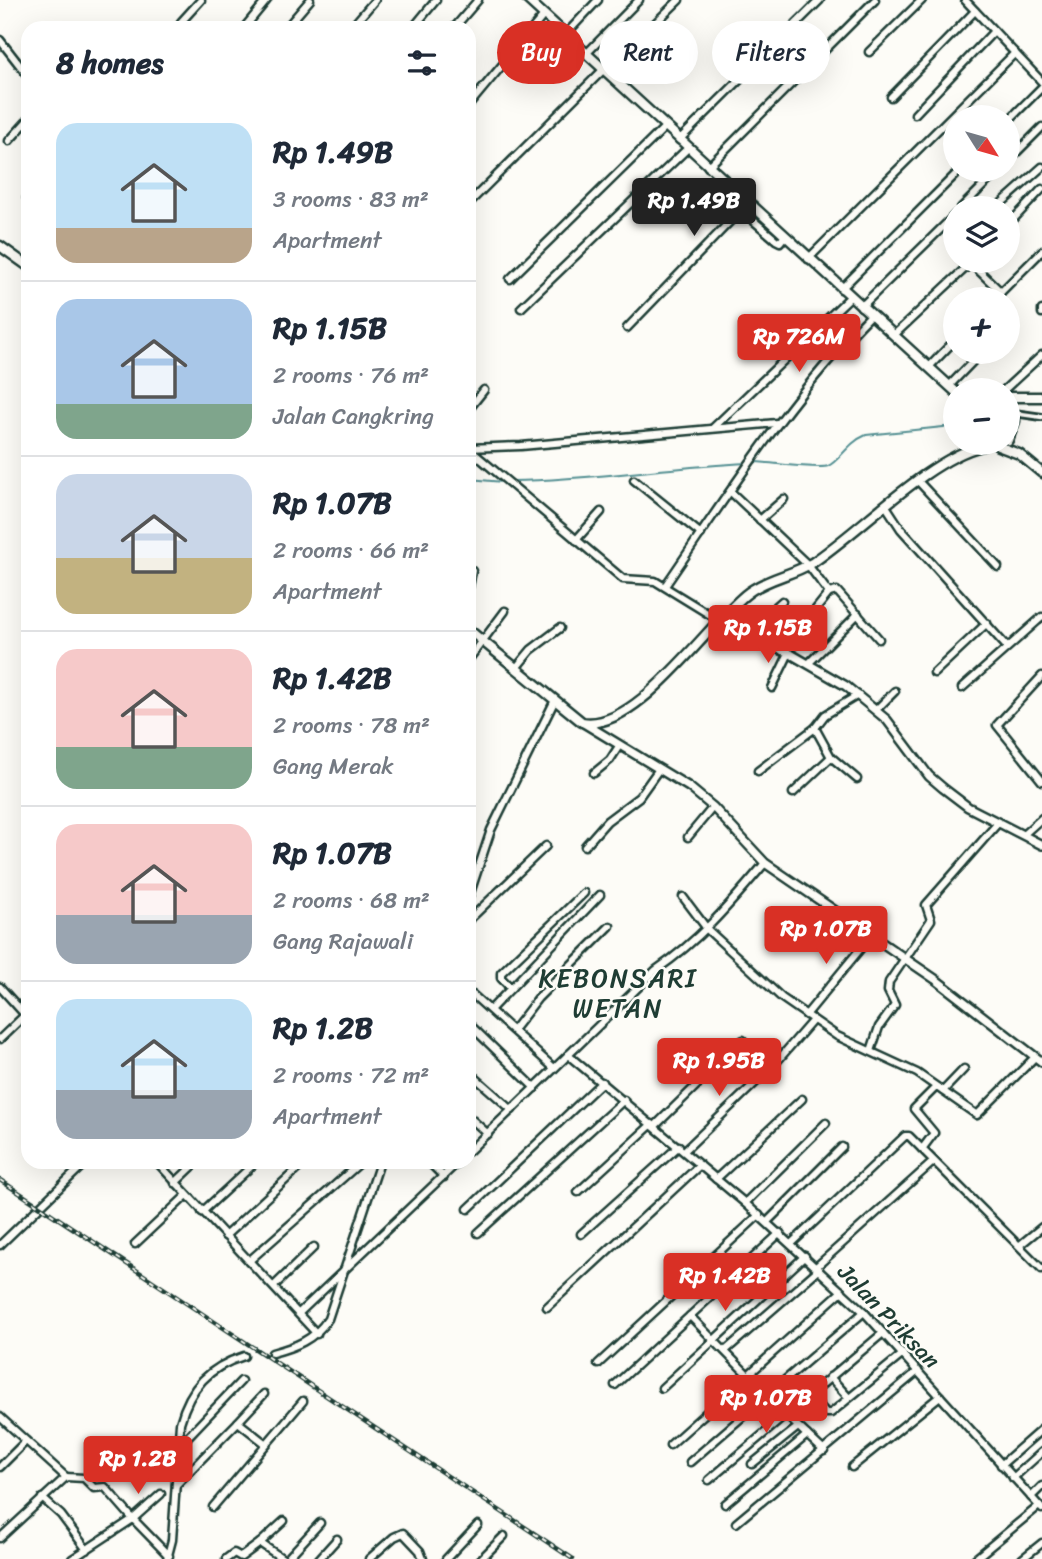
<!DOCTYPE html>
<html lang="en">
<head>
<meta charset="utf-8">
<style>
  body { margin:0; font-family:Sriracha,sans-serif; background:#f2f2f3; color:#1f2937; height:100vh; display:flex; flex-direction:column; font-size:26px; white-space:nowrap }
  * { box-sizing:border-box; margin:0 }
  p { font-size:23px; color:#747a83 }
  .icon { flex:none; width:38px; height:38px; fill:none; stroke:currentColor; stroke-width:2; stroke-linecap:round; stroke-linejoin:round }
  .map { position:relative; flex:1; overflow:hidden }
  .side { position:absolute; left:21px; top:21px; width:455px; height:1148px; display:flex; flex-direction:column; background:#fff; border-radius:21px; box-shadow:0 7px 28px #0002 }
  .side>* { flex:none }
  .guide { position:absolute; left:497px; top:21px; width:439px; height:63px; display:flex; gap:14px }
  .needle { width:46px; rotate:127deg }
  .buttons { position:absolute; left:943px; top:105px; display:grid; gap:14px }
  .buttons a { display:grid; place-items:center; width:77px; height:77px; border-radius:50%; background:#fff; box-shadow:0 7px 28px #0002; font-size:35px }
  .price { position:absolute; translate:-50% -60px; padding:0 16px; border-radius:7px; background:#d93025; color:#fff; font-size:23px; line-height:46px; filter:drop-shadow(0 2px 4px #0008) }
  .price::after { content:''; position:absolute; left:50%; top:42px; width:21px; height:16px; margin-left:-10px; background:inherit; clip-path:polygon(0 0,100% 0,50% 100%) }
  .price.current { background:#222; color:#fff }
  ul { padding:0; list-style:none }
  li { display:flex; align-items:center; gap:21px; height:175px; padding:0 35px }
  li+li { border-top:2px solid #e0e1e3 }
  li span { display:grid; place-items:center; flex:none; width:196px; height:140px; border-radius:21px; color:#555 }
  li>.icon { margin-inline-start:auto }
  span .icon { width:84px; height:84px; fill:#fffc; stroke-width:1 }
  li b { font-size:30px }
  h2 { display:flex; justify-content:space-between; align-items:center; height:84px; padding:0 35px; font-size:30px }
  .tag { padding:0 24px; border-radius:32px; background:#fff; box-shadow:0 7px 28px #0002; font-size:24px; line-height:63px }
  .tag.current { background:#d93025; color:#fff }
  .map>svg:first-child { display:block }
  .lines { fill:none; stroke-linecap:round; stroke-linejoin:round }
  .stream { stroke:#549093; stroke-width:2 }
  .pedestrian-casing { stroke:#1f3d34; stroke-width:10 }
  .minor-casing { stroke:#1f3d34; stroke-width:11 }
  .tertiary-casing { stroke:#1f3d34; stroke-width:12 }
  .secondary-casing { stroke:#1f3d34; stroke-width:13 }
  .pedestrian { stroke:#fdfcf7; stroke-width:4.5 }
  .minor { stroke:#fdfcf7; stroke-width:6 }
  .tertiary { stroke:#fdfcf7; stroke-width:7 }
  .secondary { stroke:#fdfcf7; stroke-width:8 }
  .rail-casing { stroke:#1f3d34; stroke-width:4.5 }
  .rail { stroke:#fdfcf7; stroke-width:2; stroke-dasharray:5; stroke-linecap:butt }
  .labels { text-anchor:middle; stroke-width:5; stroke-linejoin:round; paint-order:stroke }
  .street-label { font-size:23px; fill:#1f3d34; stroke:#fdfcf7 }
  .quarter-label { font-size:26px; letter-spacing:2px; fill:#1f3d34; stroke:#fdfcf7 }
</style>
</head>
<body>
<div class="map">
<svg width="1042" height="1559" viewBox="0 0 1042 1559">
  <rect width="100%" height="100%" fill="#fdfcf7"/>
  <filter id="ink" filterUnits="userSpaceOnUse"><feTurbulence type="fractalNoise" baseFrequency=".0143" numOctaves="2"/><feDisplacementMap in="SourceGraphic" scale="14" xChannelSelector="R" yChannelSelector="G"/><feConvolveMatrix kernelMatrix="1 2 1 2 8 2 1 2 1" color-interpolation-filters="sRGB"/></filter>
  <g filter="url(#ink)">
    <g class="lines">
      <g class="stream">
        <path d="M752 462C768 462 819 470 828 466 840 461 847 443 866 435L953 426"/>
        <polyline points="469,479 503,482"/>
        <path d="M512 481C591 480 668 467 747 463"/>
      </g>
      <g class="pedestrian-casing">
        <polyline id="pedestrian" points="1014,413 1042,417"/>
      </g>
      <g class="minor-casing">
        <g id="minor">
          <polyline points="965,0 1042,82"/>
          <polyline points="181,22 201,0"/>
          <polyline points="244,28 267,0"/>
          <polyline points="286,28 310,0"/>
          <polyline points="351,28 375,0"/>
          <polyline points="413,28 436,0"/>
          <polyline points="454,28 478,0"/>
          <polyline points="565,35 598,0"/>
          <polyline points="0,40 28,76"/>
          <polyline points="869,52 922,0"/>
          <polyline points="587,53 639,0"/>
          <polyline points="606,71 679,0"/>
          <polyline points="891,97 975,11"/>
          <polyline points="469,105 544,15"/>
          <polyline points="915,114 994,31"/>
          <polyline points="1008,121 1042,87"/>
          <polyline points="679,140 820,0"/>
          <polyline points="9,141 28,120"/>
          <polyline points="1008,161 1042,127"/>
          <polyline points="708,167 875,0"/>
          <polyline points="27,198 28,197"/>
          <polyline points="469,203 604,69"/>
          <polyline points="961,208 999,170"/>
          <polyline points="996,208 1042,167"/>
          <polyline points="1008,225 1042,189"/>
          <polyline points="808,259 1015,53"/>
          <polyline points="971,263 1001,292"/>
          <polyline points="510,279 665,127"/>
          <polyline points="841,289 960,170"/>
          <polyline points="994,299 1042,251"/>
          <polyline points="861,307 956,214"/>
          <polyline points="521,308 688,148"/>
          <polyline points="1042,310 1042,313"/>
          <polyline points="627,328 741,210 776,240 780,242 784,237"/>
          <polyline points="894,335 973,261"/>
          <polyline points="929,367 956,339"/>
          <polyline points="949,386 982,352"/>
          <polyline points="1004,390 1042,355"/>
          <polyline points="469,409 484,390"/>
          <polyline points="713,428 850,297"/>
          <polyline points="469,448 521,446 777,423"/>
          <polyline points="469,449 623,579 655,581 720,621"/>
          <polyline points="634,480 701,534"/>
          <polyline points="918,481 998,567"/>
          <polyline points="732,493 808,565 829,593 782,651"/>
          <polyline points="886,506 901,529 1007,647"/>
          <polyline points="760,520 784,499"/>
          <polyline points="576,540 601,512"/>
          <path d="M665 586C729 493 791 395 871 315"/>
          <polyline points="469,587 472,571"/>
          <polyline points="829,593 837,591 879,639"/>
          <polyline points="747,632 782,601"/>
          <polyline points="469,659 505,611"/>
          <polyline points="808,664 858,614"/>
          <polyline points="516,668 531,650 560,628"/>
          <polyline points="934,673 987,623"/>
          <polyline points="1042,676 997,725 1042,781"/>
          <polyline points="772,688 789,653"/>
          <polyline points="962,688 1042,617"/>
          <polyline points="876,710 895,691"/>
          <polyline points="758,771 815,728"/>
          <polyline points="594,773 610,760 619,746"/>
          <polyline points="857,779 831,757 815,728 825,715 858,695"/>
          <polyline points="793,793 831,757"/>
          <polyline points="1023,835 1042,818"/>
          <polyline points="688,837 713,807"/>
          <polyline points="585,846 607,821 639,797 659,769"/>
          <polyline points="469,896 491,830 555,700"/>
          <polyline points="683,897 708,930 782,998 837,1036 917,1073 977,1115 1035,1057"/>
          <polyline points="469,920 546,846"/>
          <polyline points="0,987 28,1018"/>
          <polyline points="511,988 501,978 501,973 584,893"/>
          <polyline points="469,997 473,995 554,1068"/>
          <polyline points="491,1009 600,895"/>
          <polyline points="806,1015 870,937"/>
          <polyline points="469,1024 535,1088"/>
          <polyline points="514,1029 538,998 610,926"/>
          <polyline points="0,1039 25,1015"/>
          <polyline points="871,1051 879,1027 895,1005 888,991 889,982 931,920 926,905 998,823"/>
          <polyline points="568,1055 745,1203 864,1312 1042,1509"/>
          <polyline points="469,1072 512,1110"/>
          <polyline points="936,1087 914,1109 934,1133 922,1149 1042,1269"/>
          <polyline points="943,1091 964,1069"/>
          <polyline points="469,1117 488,1134"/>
          <polyline points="655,1126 743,1040"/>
          <path d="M469 1151 656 970C701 939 730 904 765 863"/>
          <polyline points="684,1151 773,1066 813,1020"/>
          <polyline points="157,1162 317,1334"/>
          <polyline points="429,1162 444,1177"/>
          <polyline points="716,1179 802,1099"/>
          <polyline points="175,1183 197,1162"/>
          <polyline points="578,1192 652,1124"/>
          <polyline points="745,1203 826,1123"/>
          <polyline points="468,1209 602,1082"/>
          <polyline points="202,1212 256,1162"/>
          <polyline points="767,1222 842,1147"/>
          <polyline points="478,1233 624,1100"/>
          <polyline points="581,1234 679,1146"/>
          <polyline points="225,1236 305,1162"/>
          <polyline points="135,1244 187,1195"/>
          <polyline points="791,1244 905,1136 909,1136 922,1149"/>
          <polyline points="0,1245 86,1162"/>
          <polyline points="1020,1245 1042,1227"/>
          <polyline points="249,1261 361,1162"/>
          <polyline points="816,1267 933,1162"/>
          <polyline points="275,1285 314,1247"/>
          <polyline points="547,1307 700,1165"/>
          <polyline points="299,1313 458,1162"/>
          <polyline points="690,1316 747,1374"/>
          <polyline points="725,1351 819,1269"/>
          <path d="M272 1353C295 1347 314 1340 328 1319L380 1162"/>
          <polyline points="598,1364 759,1215"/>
          <polyline points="830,1377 849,1398"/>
          <polyline points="615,1385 780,1233"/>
          <polyline points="662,1388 805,1256"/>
          <polyline points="810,1395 826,1413 831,1413 903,1354"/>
          <polyline points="787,1416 824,1451"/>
          <polyline points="0,1417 66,1477 0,1538"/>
          <polyline points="238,1422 264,1394"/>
          <polyline points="670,1445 842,1291"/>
          <polyline points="178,1447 241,1381"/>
          <polyline points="690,1462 864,1312"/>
          <polyline points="752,1464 798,1427"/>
          <polyline points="1001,1465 1042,1429"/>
          <polyline points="0,1467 26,1441"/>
          <polyline points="852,1467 940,1396"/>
          <polyline points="66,1477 84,1478 94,1488 105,1487 133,1519 72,1559"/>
          <polyline points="1013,1478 1042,1452"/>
          <polyline points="709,1480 883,1333"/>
          <polyline points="176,1485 238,1422 266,1444"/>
          <polyline points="161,1494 133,1519 169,1556"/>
          <polyline points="1031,1497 1042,1486"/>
          <polyline points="42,1498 61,1515 87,1550"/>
          <polyline points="725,1504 807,1435"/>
          <polyline points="213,1507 303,1401"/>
          <polyline points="736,1523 918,1371"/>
          <path d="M167 1559 172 1540 180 1423C190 1387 209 1367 244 1356"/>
          <polyline points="226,1559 234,1553 241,1557 260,1543"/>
          <polyline points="283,1559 260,1543 284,1521"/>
          <polyline points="287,1559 320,1523"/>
          <polyline points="319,1559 337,1539"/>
          <polyline points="369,1559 394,1537 403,1533 420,1551 423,1559"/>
          <polyline points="446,1559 478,1525"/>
          <polyline points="481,1559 504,1536"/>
          <polyline points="975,1559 1039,1506"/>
          <polyline points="1022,1559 1042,1543"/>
        </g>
      </g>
      <g class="tertiary-casing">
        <g id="tertiary">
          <polyline points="720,621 789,653 846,686 887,720 929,776 943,788 968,807 1042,845"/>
          <polyline points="582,722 689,787 713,807 765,863 935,979 1042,1062"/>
        </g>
      </g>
      <g class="secondary-casing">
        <g id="secondary">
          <polyline points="528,0 956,392"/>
          <polyline points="0,246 28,266"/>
          <polyline points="1008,397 1042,397"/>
          <polyline points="1008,405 1015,421 1008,440"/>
          <polyline points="998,446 1019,454 1042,473"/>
          <path d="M469 630 582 722C637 733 709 621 749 592 768 578 792 575 812 563 860 531 928 459 982 446"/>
        </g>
      </g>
      <use href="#pedestrian" class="pedestrian"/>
      <use href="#minor" class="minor"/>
      <use href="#tertiary" class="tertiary"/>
      <use href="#secondary" class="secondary"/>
      <g class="rail-casing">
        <polyline id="rail" points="0,1180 573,1559"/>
      </g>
      <use href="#rail" class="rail"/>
    </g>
  </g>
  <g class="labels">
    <g class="street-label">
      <text transform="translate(889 1316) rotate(46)" y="8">Jalan Priksan</text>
    </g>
    <g class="quarter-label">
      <text x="618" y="987">KEBONSARI<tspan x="618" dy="30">WETAN</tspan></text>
    </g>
  </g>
</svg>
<div class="buttons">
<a><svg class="needle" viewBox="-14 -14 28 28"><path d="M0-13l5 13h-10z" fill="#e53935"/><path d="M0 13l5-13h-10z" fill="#747a83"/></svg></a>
<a><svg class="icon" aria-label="layers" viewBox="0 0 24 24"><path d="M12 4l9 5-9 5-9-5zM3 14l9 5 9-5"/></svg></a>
<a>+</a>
<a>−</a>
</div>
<b class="price current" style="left:694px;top:238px">Rp 1.49B</b>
<b class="price" style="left:799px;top:374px">Rp 726M</b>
<b class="price" style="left:768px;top:665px">Rp 1.15B</b>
<b class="price" style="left:826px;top:966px">Rp 1.07B</b>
<b class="price" style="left:719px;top:1098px">Rp 1.95B</b>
<b class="price" style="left:725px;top:1313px">Rp 1.42B</b>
<b class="price" style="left:766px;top:1435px">Rp 1.07B</b>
<b class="price" style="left:138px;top:1496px">Rp 1.2B</b>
<div class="guide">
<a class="tag current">Buy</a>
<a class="tag">Rent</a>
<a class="tag">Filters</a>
</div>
<section class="side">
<h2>8 homes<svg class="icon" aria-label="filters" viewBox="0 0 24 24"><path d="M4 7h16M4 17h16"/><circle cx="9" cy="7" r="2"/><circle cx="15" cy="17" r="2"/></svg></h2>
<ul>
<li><span style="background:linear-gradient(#bfe0f5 75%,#b9a48a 0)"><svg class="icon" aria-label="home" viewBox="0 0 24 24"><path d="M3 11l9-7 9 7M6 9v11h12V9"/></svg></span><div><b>Rp 1.49B</b><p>3 rooms · 83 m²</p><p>Apartment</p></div></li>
<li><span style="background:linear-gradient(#a9c7e8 75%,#7fa58c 0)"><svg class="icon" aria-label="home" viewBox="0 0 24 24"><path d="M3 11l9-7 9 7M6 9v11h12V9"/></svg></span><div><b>Rp 1.15B</b><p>2 rooms · 76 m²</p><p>Jalan Cangkring</p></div></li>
<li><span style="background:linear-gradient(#c9d6e8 60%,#c2b280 0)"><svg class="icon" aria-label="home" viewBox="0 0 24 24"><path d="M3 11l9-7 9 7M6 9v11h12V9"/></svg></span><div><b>Rp 1.07B</b><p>2 rooms · 66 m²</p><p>Apartment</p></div></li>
<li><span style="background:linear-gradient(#f6c9c9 70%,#7fa58c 0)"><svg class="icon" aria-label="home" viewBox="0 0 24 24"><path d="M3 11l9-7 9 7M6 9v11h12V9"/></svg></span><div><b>Rp 1.42B</b><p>2 rooms · 78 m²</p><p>Gang Merak</p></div></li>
<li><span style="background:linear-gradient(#f6c9c9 65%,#9aa5b1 0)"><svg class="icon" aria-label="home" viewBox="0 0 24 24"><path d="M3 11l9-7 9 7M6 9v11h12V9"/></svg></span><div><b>Rp 1.07B</b><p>2 rooms · 68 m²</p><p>Gang Rajawali</p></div></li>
<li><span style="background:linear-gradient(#bfe0f5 65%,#9aa5b1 0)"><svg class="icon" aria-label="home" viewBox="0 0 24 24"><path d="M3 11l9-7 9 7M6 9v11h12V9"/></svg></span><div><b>Rp 1.2B</b><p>2 rooms · 72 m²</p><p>Apartment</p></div></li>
</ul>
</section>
</div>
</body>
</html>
